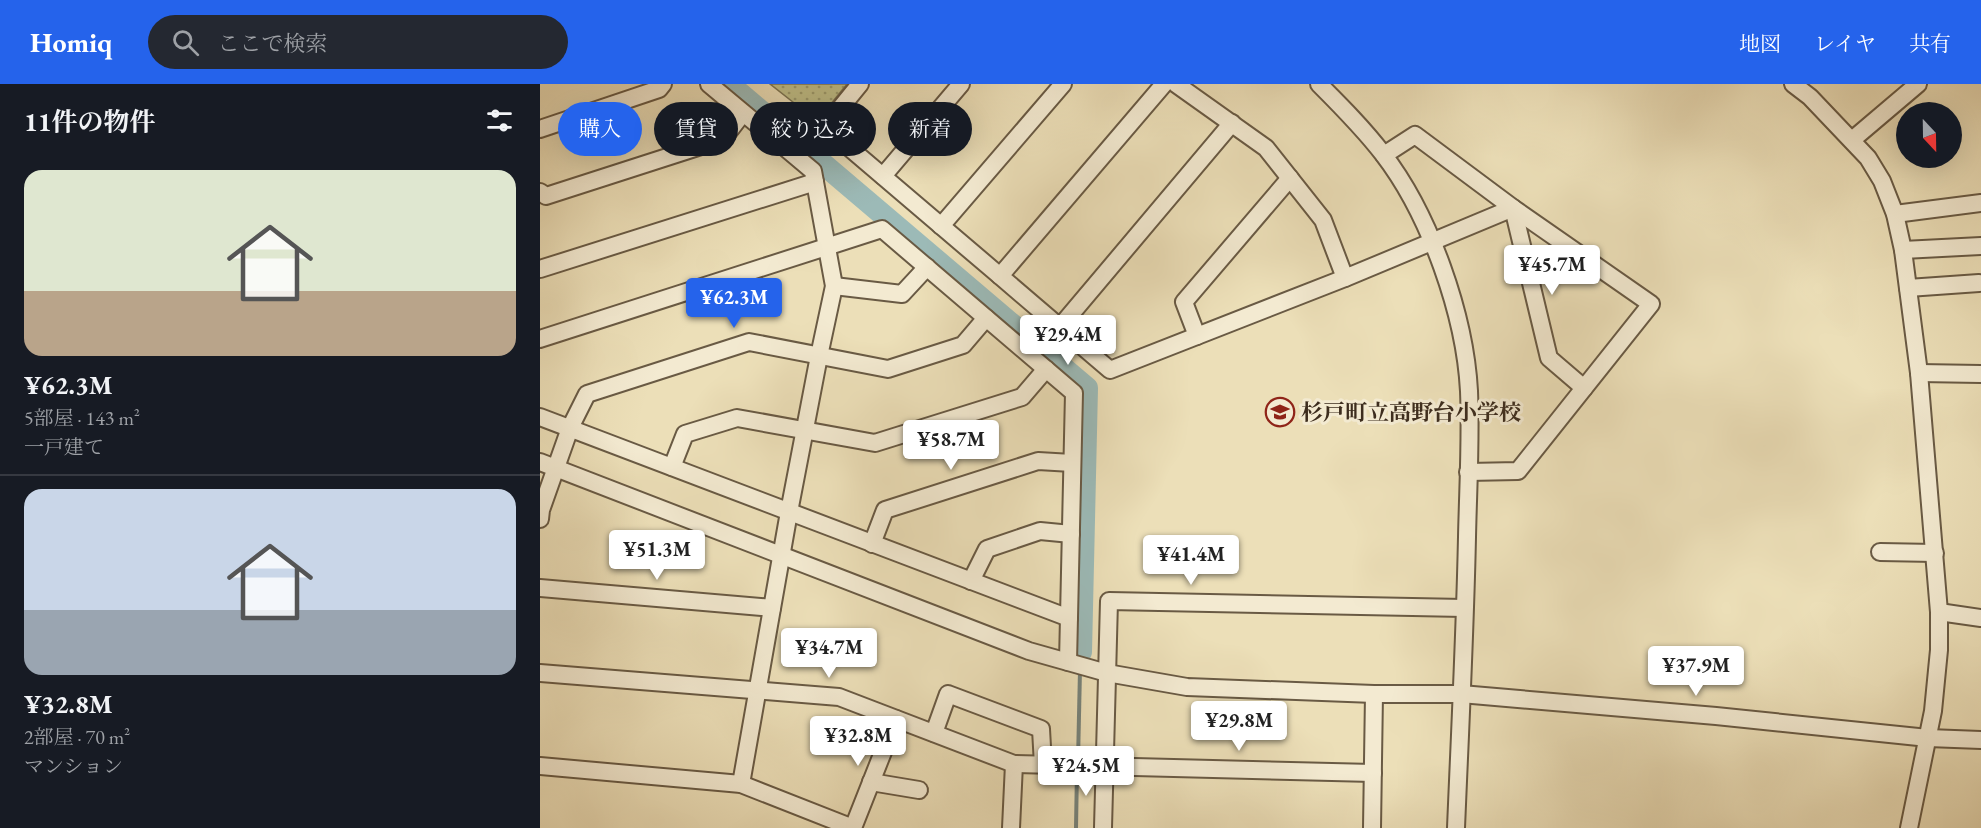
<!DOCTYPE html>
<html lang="ja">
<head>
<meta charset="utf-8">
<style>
  body { margin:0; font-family:"EB Garamond","Noto Serif JP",serif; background:#242831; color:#f1f3f6; height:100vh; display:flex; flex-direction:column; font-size:22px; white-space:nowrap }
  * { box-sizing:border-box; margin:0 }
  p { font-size:20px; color:#9ea1a6 }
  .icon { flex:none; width:33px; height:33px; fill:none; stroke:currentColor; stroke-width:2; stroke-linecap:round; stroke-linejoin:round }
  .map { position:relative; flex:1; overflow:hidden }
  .details { display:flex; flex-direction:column; background:#171b24; width:540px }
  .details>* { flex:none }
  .hud { position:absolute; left:18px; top:18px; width:570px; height:54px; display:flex; gap:12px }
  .needle { width:39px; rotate:158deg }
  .controls { position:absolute; left:1356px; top:18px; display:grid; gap:12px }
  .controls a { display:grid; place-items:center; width:66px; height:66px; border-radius:50%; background:#171b24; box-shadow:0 6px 24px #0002; font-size:30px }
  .price { position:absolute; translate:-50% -51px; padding:0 14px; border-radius:6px; background:#fff; color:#222; font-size:20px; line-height:39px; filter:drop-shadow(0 2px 3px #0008) }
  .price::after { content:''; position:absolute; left:50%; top:36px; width:18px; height:14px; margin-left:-9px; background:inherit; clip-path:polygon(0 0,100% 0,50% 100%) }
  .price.active { background:#2563eb; color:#fff }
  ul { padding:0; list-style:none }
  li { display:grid; align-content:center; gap:12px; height:318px; padding:0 24px }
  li+li { border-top:2px solid #363941 }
  li span { display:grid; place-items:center; height:186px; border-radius:18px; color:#555 }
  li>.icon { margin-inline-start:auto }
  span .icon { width:108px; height:108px; fill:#fffc; stroke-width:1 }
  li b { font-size:26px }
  h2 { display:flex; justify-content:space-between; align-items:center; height:72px; padding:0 24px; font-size:26px }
  .pill { padding:0 21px; border-radius:27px; background:#171b24; box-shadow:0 6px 24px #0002; font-size:21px; line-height:54px }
  .pill.active { background:#2563eb; color:#fff }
  header { display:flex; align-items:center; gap:36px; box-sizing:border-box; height:84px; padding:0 30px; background:#2563eb; color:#fff }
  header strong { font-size:28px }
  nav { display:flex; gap:33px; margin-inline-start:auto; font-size:21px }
  .search { width:420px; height:54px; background:#242831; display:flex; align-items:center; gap:15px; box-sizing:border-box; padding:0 21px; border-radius:33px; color:#9ea1a6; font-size:22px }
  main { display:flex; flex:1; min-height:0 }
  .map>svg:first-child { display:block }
  .park { fill:url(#park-dots); stroke:#7e7654; stroke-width:1.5 }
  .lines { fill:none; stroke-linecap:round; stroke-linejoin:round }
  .stream { stroke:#76827a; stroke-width:4 }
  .river { stroke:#9cbab7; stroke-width:22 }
  .minor-casing { stroke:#695a44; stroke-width:20 }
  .minor { stroke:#f3ead1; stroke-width:16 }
  .labels { text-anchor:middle; stroke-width:6; stroke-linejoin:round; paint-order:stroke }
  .poi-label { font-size:22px; font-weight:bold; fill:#3d2d1e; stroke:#f3ead1; text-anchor:start }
</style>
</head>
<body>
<header>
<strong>Homiq</strong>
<div class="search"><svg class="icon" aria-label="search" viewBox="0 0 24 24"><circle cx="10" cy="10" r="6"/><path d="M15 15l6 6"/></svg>ここで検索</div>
<nav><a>地図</a><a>レイヤ</a><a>共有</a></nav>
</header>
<main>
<section class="details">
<h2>11件の物件<svg class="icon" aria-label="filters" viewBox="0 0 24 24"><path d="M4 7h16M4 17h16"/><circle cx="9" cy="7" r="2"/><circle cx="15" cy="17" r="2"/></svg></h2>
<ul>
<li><span style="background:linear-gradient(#dfe7d0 65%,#b9a48a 0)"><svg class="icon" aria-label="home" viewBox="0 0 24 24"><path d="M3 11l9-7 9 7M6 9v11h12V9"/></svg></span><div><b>¥62.3M</b><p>5部屋 · 143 m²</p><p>一戸建て</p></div></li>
<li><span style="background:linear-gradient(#c9d6e8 65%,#9aa5b1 0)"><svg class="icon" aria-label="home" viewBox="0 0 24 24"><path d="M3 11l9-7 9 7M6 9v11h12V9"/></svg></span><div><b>¥32.8M</b><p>2部屋 · 70 m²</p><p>マンション</p></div></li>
</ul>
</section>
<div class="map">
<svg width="1441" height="744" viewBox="0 0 1441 744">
  <defs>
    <pattern id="park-dots" width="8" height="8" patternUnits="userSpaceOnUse" patternTransform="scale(1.5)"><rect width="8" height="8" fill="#c0bf89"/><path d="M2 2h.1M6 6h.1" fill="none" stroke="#9d9c6f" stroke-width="1.8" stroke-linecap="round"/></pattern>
  </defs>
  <rect width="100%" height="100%" fill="#ecdfb8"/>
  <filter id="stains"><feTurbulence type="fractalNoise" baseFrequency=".00333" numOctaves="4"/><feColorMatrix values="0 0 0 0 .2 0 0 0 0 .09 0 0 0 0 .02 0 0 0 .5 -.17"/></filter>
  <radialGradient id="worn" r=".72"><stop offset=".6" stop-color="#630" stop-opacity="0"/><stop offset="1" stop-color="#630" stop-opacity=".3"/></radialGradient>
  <polygon class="park" points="230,0 307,0 277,37"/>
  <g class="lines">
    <g class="stream">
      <polyline points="538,677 540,586"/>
      <polyline points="536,744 537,685"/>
    </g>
    <polyline class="river" points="189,0 547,304 541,568"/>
    <g class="minor-casing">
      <g id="minor">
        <polyline points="169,0 273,87 294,202 279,272 249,428 201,700"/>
        <polyline points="320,0 285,43 460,192"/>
        <polyline points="624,0 460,192 570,286 805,194"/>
        <polyline points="636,0 726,64 783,136 805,194 973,124 1111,220 978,387 928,388"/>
        <path d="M779 0C801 22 824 45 843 70 890 131 925 231 929 307 931 356 928 405 927 453 925 550 920 647 916 744"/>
        <polyline points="1253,0 1270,13 1328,74 1342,97 1355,130 1363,166 1379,289 1399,528 1399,566 1393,627 1369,744"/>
        <polyline points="0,45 119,5 123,0"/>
        <polyline points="1312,56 1378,0"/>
        <polyline points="844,71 875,51 973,124 1009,274 1044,304"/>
        <polyline points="343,92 421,0"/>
        <polyline points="0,108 6,112 183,55 203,29"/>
        <polyline points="1355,130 1441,119"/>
        <polyline points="401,142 523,0"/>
        <polyline points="1363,166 1441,162"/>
        <polyline points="0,185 275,98"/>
        <polyline points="294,202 362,210 387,183"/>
        <polyline points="1368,204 1439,199"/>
        <polyline points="520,243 692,39"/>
        <polyline points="657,252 644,218 750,94"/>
        <polyline points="0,255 342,145 534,309 528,578"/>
        <polyline points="1379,289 1441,290"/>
        <polyline points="0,333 529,534"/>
        <polyline points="0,378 489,567 567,589 647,603 834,610 921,610 1176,632 1388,654 1441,656"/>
        <polyline points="132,383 145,350 197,334 335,359 482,313 506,285"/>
        <polyline points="0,435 1,426 30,344 47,310 209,258 348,285 423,261 446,234"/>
        <polyline points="332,460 345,426 498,377 532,379"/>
        <polyline points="1340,468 1395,469"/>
        <polyline points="431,497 447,465 500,447 531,450"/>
        <polyline points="0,504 232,524"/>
        <polyline points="1399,528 1441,534"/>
        <polyline points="0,589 299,613 474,680 833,689"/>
        <polyline points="394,649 408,610 501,645 503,681"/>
        <polyline points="0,682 201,700 313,744"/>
        <polyline points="331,698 379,706"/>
        <polyline points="313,744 356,635"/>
        <polyline points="471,744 474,680"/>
        <polyline points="563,744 569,517 924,524"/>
        <polyline points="832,744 834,610"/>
      </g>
    </g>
    <use href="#minor" class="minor"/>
  </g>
  <defs>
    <g id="school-ring" transform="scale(1.5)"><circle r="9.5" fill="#f3ead1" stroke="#8f2418" stroke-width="1.5"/><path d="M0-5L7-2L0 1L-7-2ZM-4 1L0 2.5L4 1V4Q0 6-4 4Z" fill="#8f2418"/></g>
  </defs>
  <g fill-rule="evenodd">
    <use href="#school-ring" x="740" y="328"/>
  </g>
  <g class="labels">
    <g class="poi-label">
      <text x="761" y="336">杉戸町立高野台小学校</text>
    </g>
  </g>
  <rect width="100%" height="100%" filter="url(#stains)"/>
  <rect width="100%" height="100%" fill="url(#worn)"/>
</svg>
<div class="controls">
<a><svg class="needle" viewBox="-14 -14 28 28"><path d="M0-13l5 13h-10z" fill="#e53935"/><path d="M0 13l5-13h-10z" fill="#9ea1a6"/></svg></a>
</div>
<b class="price" style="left:1012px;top:212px">¥45.7M</b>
<b class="price active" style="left:194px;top:245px">¥62.3M</b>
<b class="price" style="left:528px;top:282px">¥29.4M</b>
<b class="price" style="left:411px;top:387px">¥58.7M</b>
<b class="price" style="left:117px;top:497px">¥51.3M</b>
<b class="price" style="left:651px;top:502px">¥41.4M</b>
<b class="price" style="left:289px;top:595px">¥34.7M</b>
<b class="price" style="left:1156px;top:613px">¥37.9M</b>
<b class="price" style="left:699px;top:668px">¥29.8M</b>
<b class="price" style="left:318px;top:683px">¥32.8M</b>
<b class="price" style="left:546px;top:713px">¥24.5M</b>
<div class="hud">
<a class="pill active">購入</a>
<a class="pill">賃貸</a>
<a class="pill">絞り込み</a>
<a class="pill">新着</a>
</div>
</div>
</main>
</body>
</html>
